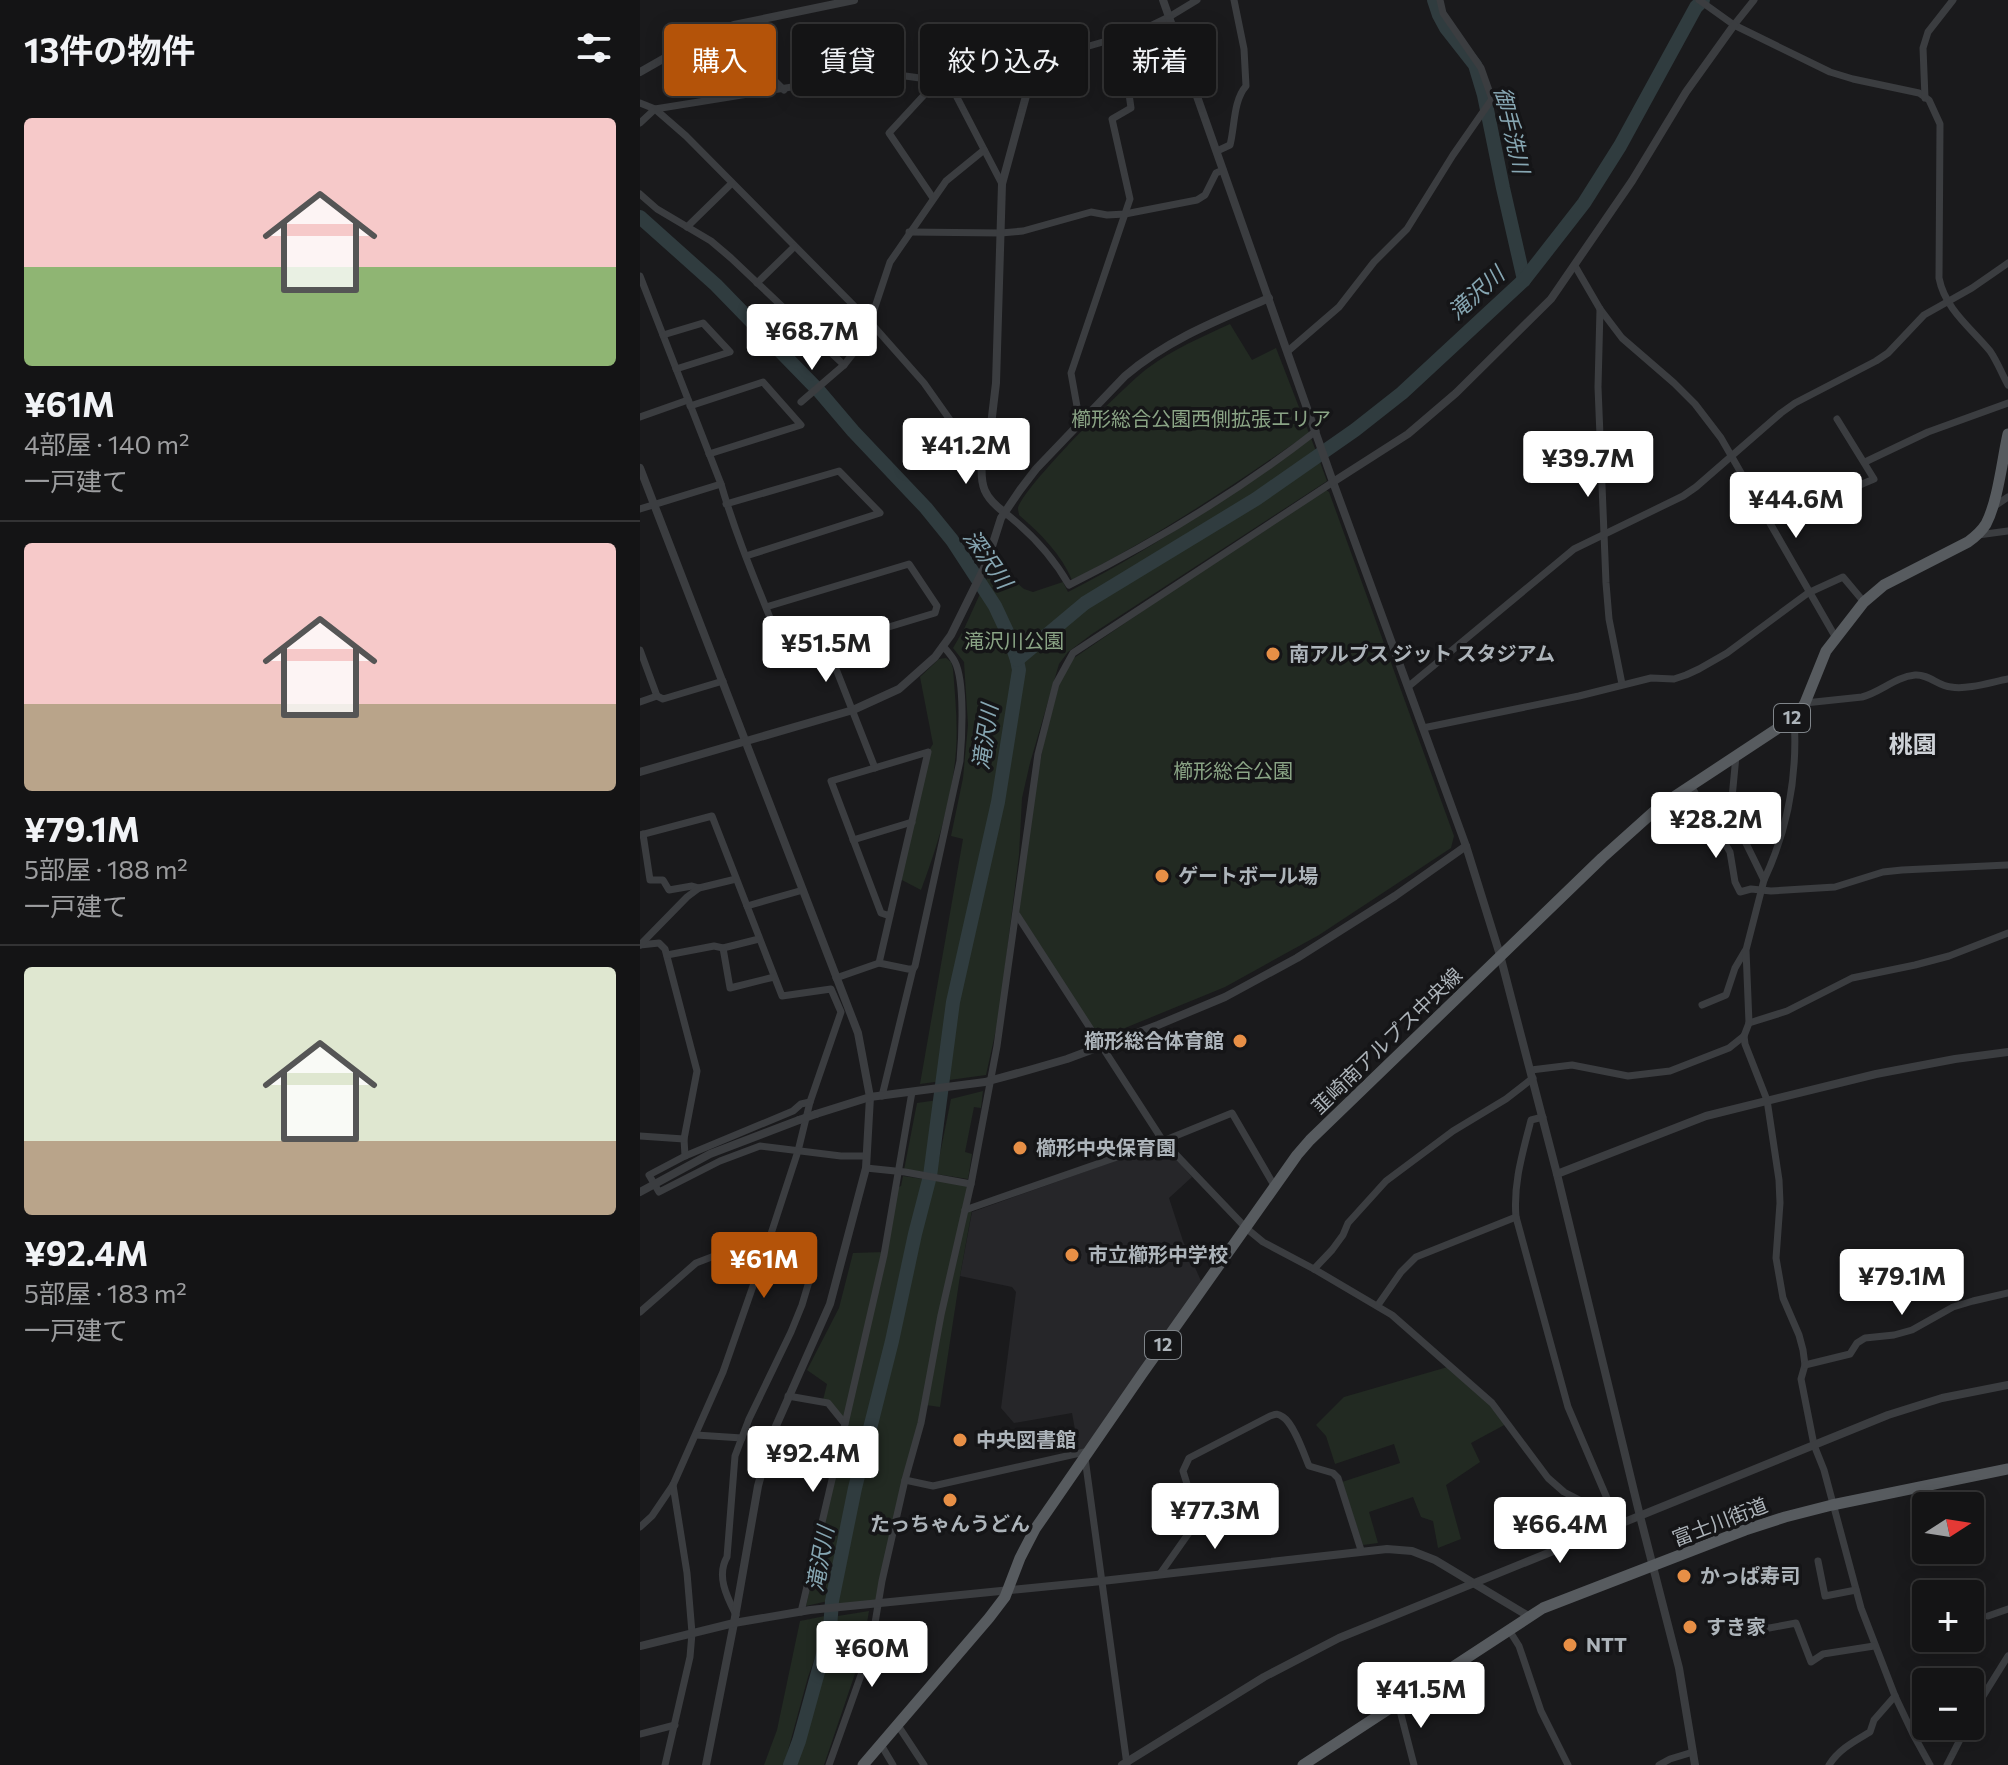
<!DOCTYPE html>
<html lang="ja">
<head>
<meta charset="utf-8">
<style>
  body { margin:0; font-family:Commissioner,"Noto Sans JP",sans-serif; background:#1d1d1e; color:#f1f3f6; height:100vh; display:flex; flex-direction:column; font-size:30px; white-space:nowrap }
  * { box-sizing:border-box; margin:0 }
  p { font-size:26px; color:#9d9ea0 }
  .icon { flex:none; width:44px; height:44px; fill:none; stroke:currentColor; stroke-width:2; stroke-linecap:round; stroke-linejoin:round }
  .map { position:relative; flex:1; overflow:hidden }
  .side { display:flex; flex-direction:column; background:#141415; width:640px }
  .side>* { flex:none }
  .guide { position:absolute; left:24px; top:24px; width:760px; height:72px; display:flex; gap:16px }
  .needle { width:52px; rotate:78deg }
  .fabs { position:absolute; left:1272px; top:1492px; display:grid; gap:16px }
  .fabs a { display:grid; place-items:center; width:72px; height:72px; border-radius:8px; background:#141415; box-shadow:0 4px 20px #0003,0 0 0 2px #333334; font-size:40px }
  .price { position:absolute; translate:-50% -68px; padding:0 18px; border-radius:8px; background:#fff; color:#222; font-size:26px; line-height:52px; filter:drop-shadow(0 2px 4px #0008) }
  .price::after { content:''; position:absolute; left:50%; top:48px; width:24px; height:18px; margin-left:-12px; background:inherit; clip-path:polygon(0 0,100% 0,50% 100%) }
  .price.active { background:#b45309; color:#fff }
  ul { padding:0; list-style:none }
  li { display:grid; align-content:center; gap:16px; height:424px; padding:0 24px }
  li+li { border-top:2px solid #333334 }
  li span { display:grid; place-items:center; height:248px; border-radius:8px; color:#555 }
  li>.icon { margin-inline-start:auto }
  span .icon { width:144px; height:144px; fill:#fffc; stroke-width:1 }
  li b { font-size:34px }
  h2 { display:flex; justify-content:space-between; align-items:center; height:96px; padding:0 24px; font-size:34px }
  .chip { padding:0 28px; border-radius:8px; background:#141415; box-shadow:0 4px 20px #0003,0 0 0 2px #333334; font-size:28px; line-height:72px }
  .chip.active { background:#b45309; color:#fff }
  main { display:flex; flex:1; min-height:0 }
  .map>svg:first-child { display:block }
  .built { fill:#262629 }
  .green { fill:#222a22 }
  .lines { fill:none; stroke-linecap:round; stroke-linejoin:round }
  .river { stroke:#303c3f; stroke-width:14 }
  .minor { stroke:#3b3d40; stroke-width:7 }
  .tertiary { stroke:#3b3d40; stroke-width:8 }
  .primary { stroke:#575b5f; stroke-width:11 }
  .tertiary-bridge { stroke:#3b3d40; stroke-width:8 }
  .poi-dot { fill:#e78f46; stroke:#151517; stroke-width:3 }
  .labels { text-anchor:middle; stroke-width:7; stroke-linejoin:round; paint-order:stroke }
  .shield { fill:#151517; stroke:#7f8489; stroke-width:2 }
  .shield-label { font-size:18px; font-weight:bold; fill:#adb4ba }
  .park-label { font-size:20px; fill:#8aa485; stroke:#151517 }
  .poi-label { font-size:20px; font-weight:bold; fill:#adb4ba; stroke:#151517; text-anchor:start }
  .street-label { font-size:20px; fill:#adb4ba; stroke:#151517 }
  .water-label { font-size:22px; font-style:italic; fill:#87a7b3; stroke:#151517 }
  .quarter-label { font-size:24px; font-weight:bold; fill:#ced2d7; stroke:#151517 }
</style>
</head>
<body>
<main>
<section class="side">
<h2>13件の物件<svg class="icon" aria-label="filters" viewBox="0 0 24 24"><path d="M4 7h16M4 17h16"/><circle cx="9" cy="7" r="2"/><circle cx="15" cy="17" r="2"/></svg></h2>
<ul>
<li><span style="background:linear-gradient(#f6c9c9 60%,#8fb573 0)"><svg class="icon" aria-label="home" viewBox="0 0 24 24"><path d="M3 11l9-7 9 7M6 9v11h12V9"/></svg></span><div><b>¥61M</b><p>4部屋 · 140 m²</p><p>一戸建て</p></div></li>
<li><span style="background:linear-gradient(#f6c9c9 65%,#b9a48a 0)"><svg class="icon" aria-label="home" viewBox="0 0 24 24"><path d="M3 11l9-7 9 7M6 9v11h12V9"/></svg></span><div><b>¥79.1M</b><p>5部屋 · 188 m²</p><p>一戸建て</p></div></li>
<li><span style="background:linear-gradient(#dfe7d0 70%,#b9a48a 0)"><svg class="icon" aria-label="home" viewBox="0 0 24 24"><path d="M3 11l9-7 9 7M6 9v11h12V9"/></svg></span><div><b>¥92.4M</b><p>5部屋 · 183 m²</p><p>一戸建て</p></div></li>
</ul>
</section>
<div class="map">
<svg width="1368" height="1765" viewBox="0 0 1368 1765">
  <rect width="100%" height="100%" fill="#1a1a1c"/>
  <polygon class="built" points="520,1145 526,1148 552,1177 529,1198 543,1241 562,1283 446,1451 439,1452 432,1413 374,1423 361,1408 376,1292 372,1287 320,1276 332,1212"/>
  <g class="green">
    <path d="M590 324 612 360 636 348 669 433C592 486 515 538 432 580 421 554 401 534 379 515 379 513 378 511 378 509 379 491 488 382 508 368 533 349 562 337 590 324Z"/>
    <path d="M671 438 687 481 452 634 428 652 419 664 390 763 382 798 379 855 359 1016 346 1075 280 1084 323 839 311 836 323 778 328 725 324 662 313 648 324 629 354 563 384 589 393 592 423 582 428 592C513 549 593 493 671 438Z"/>
    <polygon points="686,490 689,492 814,836 811,848 679,935 585,987 463,1037 458,1037 379,912 393,798 404,742 421,677 434,658 561,571"/>
    <path d="M306 658 311 662 313 669C315 696 318 723 316 750 313 795 297 848 281 890L260 879 288 752 293 744 280 677 299 659Z"/>
    <polygon points="343,1091 341,1108 334,1107 325,1152 332,1154 328,1179 296,1174 311,1099"/>
    <polygon points="298,1100 285,1173 264,1170 277,1103"/>
    <polygon points="263,1176 283,1179 225,1440 220,1440 222,1450 188,1601 166,1606 207,1423 183,1400 187,1384 167,1370 199,1308 213,1253 244,1252 255,1189 261,1186"/>
    <polygon points="296,1177 331,1184 282,1419 237,1604 190,1608 214,1494 250,1349 275,1234 286,1193"/>
    <polygon points="332,1210 320,1276 300,1407 286,1405 302,1317 327,1211"/>
    <polygon points="811,1366 868,1423 831,1443 840,1462 806,1485 821,1539 798,1548 793,1521 781,1517 773,1497 729,1512 738,1543 723,1545 702,1482 760,1463 754,1444 695,1464 686,1436 676,1425 704,1397"/>
    <path d="M229 1611 222 1653 184 1765H156L175 1704 189 1649C194 1639 195 1627 198 1616Z"/>
    <polygon points="185,1616 179,1646 168,1677 144,1765 124,1765 137,1730 160,1621"/>
  </g>
  <g class="lines">
    <g class="river">
      <polyline points="794,0 799,15 806,28 835,65 844,95 863,188 884,280"/>
      <polyline points="0,217 76,285 179,391 213,431 286,508 312,540 355,606 369,636 377,660 379,670 358,802 313,1002 290,1176 275,1234 252,1341 215,1488 192,1601 190,1629 159,1741 150,1765"/>
      <polyline points="377,660 445,603 616,499 715,430 762,393 884,280 944,203 980,146 1056,7 1063,0"/>
    </g>
    <g class="minor">
      <path d="M1059 0 1094 25 1190 72 1213 79 1279 93 1289 100 1300 124 1299 278C1305 309 1331 328 1350 351 1357 361 1362 374 1368 385"/>
      <polyline points="1094,25 1114,0"/>
      <polyline points="58,39 135,81 144,90"/>
      <polyline points="309,82 362,184"/>
      <polyline points="1285,98 1283,48 1288,32 1313,0"/>
      <polyline points="0,103 15,109 46,136 230,322 284,383 320,434"/>
      <polyline points="0,123 15,109 233,74 258,75 309,82 392,74 414,56 498,32 529,17 557,0"/>
      <path d="M577 151 590 145C595 126 593 101 606 86L604 49 594 0"/>
      <polyline points="0,194 17,209 71,241 91,258 204,365"/>
      <polyline points="293,198 249,133 297,81"/>
      <polyline points="47,227 92,183"/>
      <polyline points="269,232 361,233 383,231 451,212 467,215 485,214 557,200 565,195 576,173 583,170"/>
      <polyline points="935,266 960,309 982,338 1034,383 1055,404 1081,438 1196,638"/>
      <path d="M0 276 81 484C98 543 124 601 146 658L295 613 297 606 269 564 126 607"/>
      <polyline points="117,283 154,247"/>
      <polyline points="960,309 958,387 966,583 969,619 982,684"/>
      <polyline points="23,335 63,323 90,352 36,369"/>
      <polyline points="648,351 699,307 734,262 767,229 813,155 852,99 841,68 803,13 800,0"/>
      <polyline points="161,402 204,365 215,351 226,334 250,262 306,181 344,150"/>
      <polyline points="50,406 123,382 161,425 69,454"/>
      <polyline points="0,417 48,400"/>
      <polyline points="440,423 431,373 490,199 472,119 491,108 481,38"/>
      <polyline points="1225,462 1288,432 1368,403"/>
      <polyline points="86,504 199,471 240,513 106,556"/>
      <polyline points="1353,507 1368,497"/>
      <polyline points="0,509 81,484"/>
      <path d="M364 512C391 533 412 555 429 585 515 542 600 490 676 431"/>
      <polyline points="1123,513 1154,513 1234,479 1197,419"/>
      <polyline points="1338,535 1368,531"/>
      <polyline points="187,646 235,768"/>
      <polyline points="0,650 17,696 0,702"/>
      <polyline points="769,686 934,549 1043,496 1056,487 1141,413 1155,403 1236,361 1248,353 1284,315 1332,288 1368,263"/>
      <polyline points="17,696 23,699 83,681"/>
      <path d="M1165 703 1222 697C1241 692 1255 677 1275 675 1289 674 1298 686 1311 687 1327 690 1352 682 1368 679"/>
      <polyline points="783,728 939,696 1011,678 1034,679 1046,675 1059,669 1087,653 1168,593 1203,577 1224,602"/>
      <polyline points="1051,786 1090,852 1095,882 1100,892 1111,889 1131,891 1195,887 1243,872 1262,870 1367,865"/>
      <polyline points="3,834 10,880 23,880 29,890 52,886 59,888 96,879"/>
      <polyline points="0,835 72,816 142,996 191,989 201,1012 170,1102 158,1151 128,1243 83,1372 33,1485 12,1516 0,1527"/>
      <polyline points="213,840 272,822"/>
      <path d="M1124 880C1149 827 1158 774 1154 716"/>
      <polyline points="107,906 163,890"/>
      <polyline points="377,915 523,1141 606,1228 623,1242 674,1269 752,1315 852,1403 908,1478 924,1492 955,1508 965,1510 971,1508"/>
      <polyline points="119,939 83,948 90,988 134,977"/>
      <polyline points="0,945 19,943 25,949 57,1071 44,1139 45,1156"/>
      <polyline points="0,945 47,897 59,888"/>
      <polyline points="27,955 74,946 83,948"/>
      <polyline points="239,963 288,752 191,781 241,913 250,916"/>
      <path d="M196 978 239 963 268 969H273L275 966 320 761C322 738 325 682 315 662 312 656 308 652 303 646"/>
      <polyline points="1062,1005 1086,995 1095,968 1105,951"/>
      <polyline points="1109,1023 1147,1011 1212,978 1275,965 1309,956 1368,933"/>
      <polyline points="1104,1036 1105,1044 1127,1100 1139,1180 1140,1203 1136,1258 1143,1298 1159,1335 1163,1350 1165,1365 1161,1379 1174,1445 1184,1470 1221,1608 1255,1696 1273,1734 1290,1765"/>
      <polyline points="891,1070 932,1065 988,1076 1030,1071 1089,1048 1104,1036 1109,1023 1106,950 1124,880 1100,831 1092,798 1096,756"/>
      <polyline points="242,1096 273,969"/>
      <polyline points="170,1102 161,1104 153,1111 45,1156 9,1175 19,1192 80,1161 120,1146 201,1156 226,1156"/>
      <path d="M903 1117 891 1120C883 1152 873 1183 876 1217L928 1407 978 1524"/>
      <polyline points="0,1136 44,1139"/>
      <polyline points="226,1168 265,1172 331,1184"/>
      <polyline points="325,1210 523,1141 592,1113 635,1187"/>
      <polyline points="674,1269 692,1250 703,1235 708,1223 746,1181 813,1131 866,1099 893,1078"/>
      <polyline points="738,1305 761,1272 776,1257 876,1217"/>
      <polyline points="0,1312 56,1263 82,1253 128,1243"/>
      <polyline points="1165,1365 1210,1354 1217,1343 1225,1338 1254,1335 1272,1330 1313,1307 1333,1301 1368,1293"/>
      <polyline points="148,1396 188,1403 205,1424 161,1612"/>
      <polyline points="205,1424 244,1255 272,1092"/>
      <polyline points="56,1435 102,1438"/>
      <polyline points="445,1458 487,1765"/>
      <polyline points="265,1480 293,1486 449,1451"/>
      <polyline points="1178,1561 1185,1596 1216,1590"/>
      <path d="M520 1574 558 1520 543 1471 549 1458 630 1416C636 1414 637 1413 643 1417 654 1424 664 1454 669 1466L693 1473 698 1478 721 1550"/>
      <path d="M96 1615C87 1597 76 1576 87 1557L95 1456 109 1419 151 1332 162 1305 173 1268"/>
      <polyline points="1348,1616 1368,1609"/>
      <polyline points="1124,1629 1156,1623 1171,1662 1183,1654 1234,1646"/>
      <polyline points="869,1630 879,1646 901,1711 928,1765"/>
      <polyline points="758,1703 774,1765"/>
      <polyline points="1330,1720 1340,1701 1368,1656"/>
      <polyline points="257,1724 284,1765"/>
      <polyline points="0,1734 35,1725"/>
      <polyline points="240,1743 253,1765"/>
      <polyline points="25,1765 50,1657 52,1633 47,1573 33,1485"/>
      <polyline points="189,1765 231,1647 242,1581 265,1480 281,1423 301,1315 331,1184 357,1046 398,754 416,684 433,653 693,482"/>
      <polyline points="1019,1765 1030,1759 1053,1752"/>
      <path d="M1189 1765C1199 1749 1215 1741 1230 1732L1234 1720 1255 1696"/>
      <polyline points="1307,1765 1327,1726"/>
    </g>
    <g class="tertiary">
      <polyline points="523,0 693,482 826,846 860,955 917,1174 1000,1516 1039,1668 1055,1765"/>
      <polyline points="0,72 58,39 94,25 214,0"/>
      <path d="M320 434 342 461C340 486 344 497 364 512"/>
      <polyline points="342,461 351,425 356,383 362,184 392,74"/>
      <polyline points="0,468 218,1033 230,1097 226,1168 190,1304 132,1435 118,1486 94,1623 66,1765"/>
      <polyline points="693,482 768,434 816,393 911,299 992,181 1046,92 1094,25"/>
      <path d="M0 772 213 710 259 689 295 657 311 635 347 562 361 518 380 490 396 469 485 376C527 340 578 320 629 298"/>
      <polyline points="176,1114 230,1097 345,1082 389,1070 427,1059 518,1025 585,997 657,958 755,896 826,846"/>
      <polyline points="917,1174 1066,1116 1236,1074 1315,1059 1368,1052"/>
      <polyline points="0,1192 70,1154 159,1120"/>
      <polyline points="0,1646 94,1623 170,1610 462,1581 747,1549 772,1551 795,1560 890,1617"/>
      <polyline points="482,1765 624,1677 699,1638 1248,1415 1302,1398 1368,1385"/>
    </g>
    <g class="primary">
      <path d="M223 1765 349 1618 365 1597 380 1558 395 1529 502 1374 657 1155 670 1140 962 858 1020 806 1149 721 1161 710 1165 703 1186 651 1224 602 1244 585 1328 542C1335 537 1341 532 1346 524 1358 501 1362 461 1368 434"/>
      <polyline points="663,1765 903,1608 1105,1530 1145,1517 1192,1505 1368,1469"/>
    </g>
    <polyline class="tertiary-bridge" points="159,1120 176,1114"/>
  </g>
  <g class="poi-dot">
    <circle cx="633" cy="654" r="8"/>
    <circle cx="522" cy="876" r="8"/>
    <circle cx="600" cy="1041" r="8"/>
    <circle cx="380" cy="1148" r="8"/>
    <circle cx="432" cy="1255" r="8"/>
    <circle cx="320" cy="1440" r="8"/>
    <circle cx="310" cy="1500" r="8"/>
    <circle cx="1044" cy="1576" r="8"/>
    <circle cx="1050" cy="1627" r="8"/>
    <circle cx="930" cy="1645" r="8"/>
  </g>
  <g class="labels">
    <g class="shield">
      <rect x="1134" y="704" width="36" height="28" rx="6"/>
      <rect x="505" y="1331" width="36" height="28" rx="6"/>
    </g>
    <g class="shield-label">
      <text x="1152" y="724">12</text>
      <text x="523" y="1351">12</text>
    </g>
    <g class="park-label">
      <text x="561" y="426">櫛形総合公園西側拡張エリア</text>
      <text x="374" y="648">滝沢川公園</text>
      <text x="593" y="778">櫛形総合公園</text>
    </g>
    <g class="poi-label">
      <text x="649" y="661">南アルプス ジット スタジアム</text>
      <text x="538" y="883">ゲートボール場</text>
      <text x="584" y="1048" text-anchor="end">櫛形総合体育館</text>
      <text x="396" y="1155">櫛形中央保育園</text>
      <text x="448" y="1262">市立櫛形中学校</text>
      <text x="336" y="1447">中央図書館</text>
      <text x="310" y="1531" text-anchor="middle">たっちゃんうどん</text>
      <text x="1060" y="1583">かっぱ寿司</text>
      <text x="1066" y="1634">すき家</text>
      <text x="946" y="1652">NTT</text>
    </g>
    <g class="street-label">
      <text transform="translate(747 1041) rotate(-44)" y="7">韮崎南アルプス中央線</text>
      <text transform="translate(1080 1522) rotate(-21)" y="7">富士川街道</text>
    </g>
    <g class="water-label">
      <text transform="translate(872 130) rotate(77)" y="8">御手洗川</text>
      <text transform="translate(836 293) rotate(-42)" y="8">滝沢川</text>
      <text transform="translate(348 559) rotate(55)" y="8">深沢川</text>
      <text transform="translate(345 737) rotate(-82)" y="8">滝沢川</text>
      <text transform="translate(180 1559) rotate(-80)" y="8">滝沢川</text>
    </g>
    <g class="quarter-label">
      <text x="1273" y="753">桃園</text>
    </g>
  </g>
</svg>
<div class="fabs">
<a><svg class="needle" viewBox="-14 -14 28 28"><path d="M0-13l5 13h-10z" fill="#e53935"/><path d="M0 13l5-13h-10z" fill="#9d9ea0"/></svg></a>
<a>+</a>
<a>−</a>
</div>
<b class="price" style="left:172px;top:372px">¥68.7M</b>
<b class="price" style="left:326px;top:486px">¥41.2M</b>
<b class="price" style="left:948px;top:499px">¥39.7M</b>
<b class="price" style="left:1156px;top:540px">¥44.6M</b>
<b class="price" style="left:186px;top:684px">¥51.5M</b>
<b class="price" style="left:1076px;top:860px">¥28.2M</b>
<b class="price active" style="left:124px;top:1300px">¥61M</b>
<b class="price" style="left:1262px;top:1317px">¥79.1M</b>
<b class="price" style="left:173px;top:1494px">¥92.4M</b>
<b class="price" style="left:575px;top:1551px">¥77.3M</b>
<b class="price" style="left:920px;top:1565px">¥66.4M</b>
<b class="price" style="left:232px;top:1689px">¥60M</b>
<b class="price" style="left:781px;top:1730px">¥41.5M</b>
<div class="guide">
<a class="chip active">購入</a>
<a class="chip">賃貸</a>
<a class="chip">絞り込み</a>
<a class="chip">新着</a>
</div>
</div>
</main>
</body>
</html>
